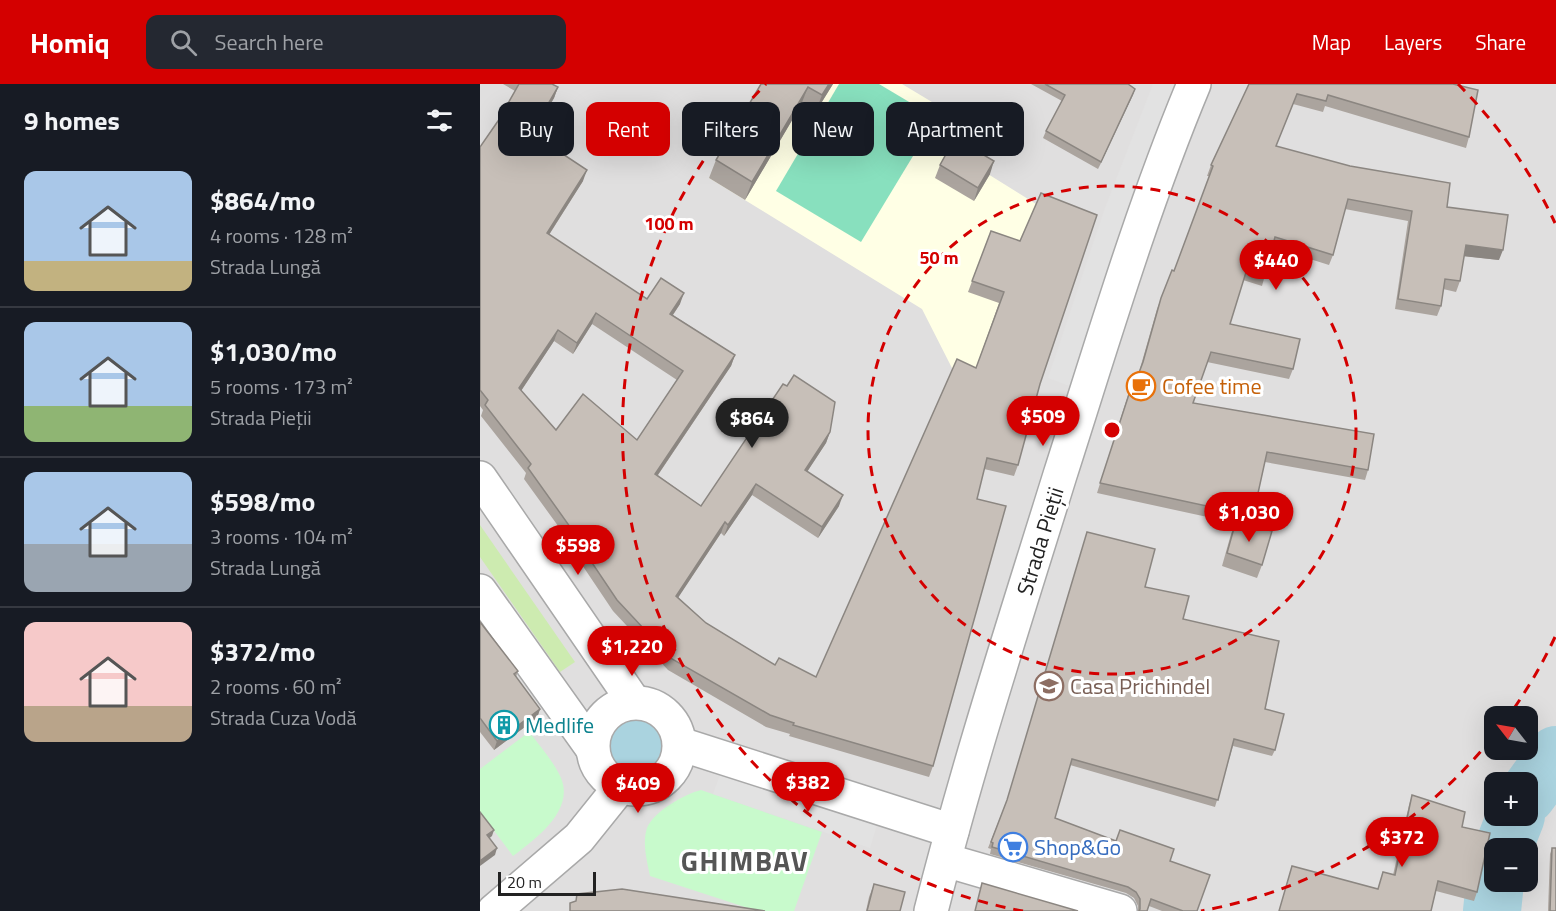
<!DOCTYPE html>
<html lang="en">
<head>
<meta charset="utf-8">
<style>
  body { margin:0; font-family:"Titillium Web",sans-serif; background:#242831; color:#f1f3f6; height:100vh; display:flex; flex-direction:column; font-size:22px; white-space:nowrap }
  * { box-sizing:border-box; margin:0 }
  p { font-size:20px; color:#9ea1a6 }
  .icon { flex:none; width:33px; height:33px; fill:none; stroke:currentColor; stroke-width:2; stroke-linecap:round; stroke-linejoin:round }
  .map { position:relative; flex:1; overflow:hidden }
  .panel { display:flex; flex-direction:column; background:#171b24; width:480px }
  .panel>* { flex:none }
  .guide { position:absolute; left:18px; top:18px; width:570px; height:54px; display:flex; gap:12px }
  .needle { width:39px; rotate:301deg }
  .fabs { position:absolute; left:1004px; top:622px; display:grid; gap:12px }
  .fabs a { display:grid; place-items:center; width:54px; height:54px; border-radius:12px; background:#171b24; box-shadow:0 6px 24px #0002; font-size:30px }
  .scale { position:absolute; left:18px; bottom:15px; width:98px; box-sizing:border-box; padding-left:6px; border:3px solid #222; border-top:0; font-size:16px; line-height:21px; white-space:nowrap; color:#222; -webkit-text-stroke:4px #fff; paint-order:stroke }
  .price { position:absolute; translate:-50% -51px; padding:0 14px; border-radius:21px; background:#d40000; color:#fff; font-size:20px; line-height:39px; filter:drop-shadow(0 2px 3px #0008) }
  .price::after { content:''; position:absolute; left:50%; top:36px; width:18px; height:14px; margin-left:-9px; background:inherit; clip-path:polygon(0 0,100% 0,50% 100%) }
  .price.on { background:#222; color:#fff }
  ul { padding:0; list-style:none }
  li { display:flex; align-items:center; gap:18px; height:150px; padding:0 24px }
  li+li { border-top:2px solid #363941 }
  li span { display:grid; place-items:center; flex:none; width:168px; height:120px; border-radius:12px; color:#555 }
  li>.icon { margin-inline-start:auto }
  span .icon { width:72px; height:72px; fill:#fffc; stroke-width:1 }
  li b { font-size:26px }
  h2 { display:flex; justify-content:space-between; align-items:center; height:72px; padding:0 24px; font-size:26px }
  .tag { padding:0 21px; border-radius:12px; background:#171b24; box-shadow:0 6px 24px #0002; font-size:21px; line-height:54px }
  .tag.on { background:#d40000; color:#fff }
  header { display:flex; align-items:center; gap:36px; box-sizing:border-box; height:84px; padding:0 30px; background:#d40000; color:#fff }
  header strong { font-size:28px }
  nav { display:flex; gap:33px; margin-inline-start:auto; font-size:21px }
  .search { width:420px; height:54px; background:#242831; display:flex; align-items:center; gap:15px; box-sizing:border-box; padding:0 21px; border-radius:12px; color:#9ea1a6; font-size:22px }
  main { display:flex; flex:1; min-height:0 }
  .map>svg:first-child { display:block }
  .residential { fill:#e0dfdf; fill-rule:evenodd }
  .education { fill:#ffffe5 }
  .grass { fill:#cdebb0 }
  .park { fill:#c8facc }
  .pitch { fill:#88e0be }
  .parking { fill:#e2e2e2 }
  .water { fill:#aad3df }
  .lines { fill:none; stroke-linecap:round; stroke-linejoin:round }
  .river { stroke:#aad3df; stroke-width:58 }
  .minor-casing { stroke:#a9a9a9; stroke-width:36 }
  .minor { stroke:#fff; stroke-width:33 }
  .wall { fill:#aba49e; fill-rule:evenodd }
  .shaded-wall { fill:#8b8681 }
  .building { fill:#c7bfb8; stroke:#8b8681; stroke-width:1.5; fill-rule:evenodd }
  .ring { fill:none; stroke:#d40000; stroke-width:3; stroke-dasharray:10 8 }
  .labels { text-anchor:middle; stroke-width:6; stroke-linejoin:round; paint-order:stroke }
  .food-label { font-size:22px; fill:#c56008; stroke:#fff; text-anchor:start }
  .street-label { font-size:22px; fill:#222; stroke:#fff }
  .education-label { font-size:22px; fill:#785e54; stroke:#fff; text-anchor:start }
  .culture-label { font-size:22px; fill:#0d838f; stroke:#fff; text-anchor:start }
  .shop-label { font-size:22px; fill:#366cbe; stroke:#fff; text-anchor:start }
  .district-label { font-size:28px; font-weight:bold; letter-spacing:1.5px; fill:#555; stroke:#fff }
  .centre { fill:#d40000; stroke:#fff; stroke-width:3 }
  .ring-label { font-size:18px; text-anchor:middle; font-weight:bold; fill:#d40000; stroke:#fff; stroke-width:6; stroke-linejoin:round; paint-order:stroke }
</style>
</head>
<body>
<header>
<strong>Homiq</strong>
<div class="search"><svg class="icon" aria-label="search" viewBox="0 0 24 24"><circle cx="10" cy="10" r="6"/><path d="M15 15l6 6"/></svg>Search here</div>
<nav><a>Map</a><a>Layers</a><a>Share</a></nav>
</header>
<main>
<section class="panel">
<h2>9 homes<svg class="icon" aria-label="filters" viewBox="0 0 24 24"><path d="M4 7h16M4 17h16"/><circle cx="9" cy="7" r="2"/><circle cx="15" cy="17" r="2"/></svg></h2>
<ul>
<li><span style="background:linear-gradient(#a9c7e8 75%,#c2b280 0)"><svg class="icon" aria-label="home" viewBox="0 0 24 24"><path d="M3 11l9-7 9 7M6 9v11h12V9"/></svg></span><div><b>$864/mo</b><p>4 rooms · 128 m²</p><p>Strada Lungă</p></div></li>
<li><span style="background:linear-gradient(#a9c7e8 70%,#8fb573 0)"><svg class="icon" aria-label="home" viewBox="0 0 24 24"><path d="M3 11l9-7 9 7M6 9v11h12V9"/></svg></span><div><b>$1,030/mo</b><p>5 rooms · 173 m²</p><p>Strada Pieții</p></div></li>
<li><span style="background:linear-gradient(#a9c7e8 60%,#9aa5b1 0)"><svg class="icon" aria-label="home" viewBox="0 0 24 24"><path d="M3 11l9-7 9 7M6 9v11h12V9"/></svg></span><div><b>$598/mo</b><p>3 rooms · 104 m²</p><p>Strada Lungă</p></div></li>
<li><span style="background:linear-gradient(#f6c9c9 70%,#b9a48a 0)"><svg class="icon" aria-label="home" viewBox="0 0 24 24"><path d="M3 11l9-7 9 7M6 9v11h12V9"/></svg></span><div><b>$372/mo</b><p>2 rooms · 60 m²</p><p>Strada Cuza Vodă</p></div></li>
</ul>
</section>
<div class="map">
<svg width="1076" height="827" viewBox="0 0 1076 827">
  <rect width="100%" height="100%" fill="#f2efe9"/>
  <path class="residential" d="M0 0H1076V827H0ZM1014 633H1047V666H1014ZM1014 699H1047V732H1014ZM1014 765H1047V798H1014Z"/>
  <polygon class="education" points="285,0 422,0 487,39 471,67 556,120 555,317 473,286 442,225 229,94"/>
  <polygon class="grass" points="0,441 95,578 80,588 0,473"/>
  <g class="park">
    <path d="M49 648C60 662 74 678 81 694 95 727 54 756 33 772L0 728V685Z"/>
    <path d="M221 706 342 748 314 827H277L170 792C167 777 162 759 167 744 174 727 205 710 221 706Z"/>
  </g>
  <polygon class="pitch" points="359,0 399,0 456,34 381,158 296,107"/>
  <g class="parking">
    <polygon points="673,0 706,0 598,305 568,294 625,124"/>
    <polygon points="242,686 398,737 390,764 233,710"/>
  </g>
  <circle class="water" cx="156" cy="662" r="26"/>
  <g class="lines">
    <g class="river">
      <polyline points="1047,711 1076,671"/>
      <polyline points="1023,765 1036,732"/>
      <polyline points="1012,827 1015,798"/>
    </g>
    <g class="minor-casing">
      <g id="minor">
        <polyline points="0,394 154,618"/>
        <polyline points="0,507 112,664"/>
        <circle cx="156" cy="662" r="43"/>
        <polyline points="200,660 472,747"/>
        <polyline points="465,776 640,827"/>
        <polyline points="14,827 99,754 140,703"/>
        <path d="M451 827C488 680 535 536 580 391 622 260 661 127 714 0"/>
      </g>
    </g>
    <use href="#minor" class="minor"/>
  </g>
  <g class="wall">
    <path d="M23 0H72L78 3 74 14 53 50 103 97 69 151 167 215 200 220 193 231 255 271 251 282 178 391 221 422 350 348 346 359 327 388 359 422 338 454 272 411 244 452 241 449 198 513 226 539 295 581 336 593 496 284 519 219 488 208 511 147 560 300 538 381 534 392 504 385 497 415 453 682 449 693 309 652 310 650 286 643 188 586 133 527 88 460 89 457 44 395 46 389 1 332 3 326 0 322V63L18 37 35 7ZM112 240 197 296 157 356 76 346 41 307 74 257 93 270Z"/>
    <polygon points="281,0 353,0 335,29 321,21 265,116 229,94 236,76"/>
    <polygon points="551,0 649,0 648,1 655,5 618,85 563,54 566,47 582,17"/>
    <polygon points="769,0 973,0 989,53 986,64 845,22 843,28 813,20 796,62 967,123 1019,176 984,172 980,197 976,208 963,205 961,222 957,232 915,225 928,137 865,125 853,171 849,181 792,163 785,191 782,202 763,196 750,240 813,285 809,295 727,278 713,319 888,386 885,396 785,378 773,432 769,441 782,481 777,494 742,482 751,450 755,439 617,409 648,311 654,302 659,288 677,225 692,186 694,187 730,92 727,92 731,81"/>
    <polygon points="460,81 510,90 494,117 455,94"/>
    <polygon points="665,503 703,535 785,625 795,666 792,672 753,662 735,723 590,681 575,734 690,777 717,827 682,827 669,822 667,827 658,827 658,822 654,814 646,809 510,770 511,765 508,764 525,721"/>
    <polygon points="0,538 38,587 36,593 60,625 57,634 14,666 0,648"/>
    <polygon points="932,711 982,743 997,808 994,817 956,807 951,827 799,827 812,782 898,805 903,788 913,791 929,721"/>
    <polygon points="1072,764 1076,827 1068,827 1070,770"/>
    <polygon points="394,800 420,827 386,827 389,813"/>
  </g>
  <g class="shaded-wall">
    <polygon points="349,0 353,0 335,29 342,11"/>
    <polygon points="78,3 74,14 47,60 51,49"/>
    <polygon points="328,3 321,21 265,116 272,98"/>
    <polygon points="655,5 653,11 618,85 621,78"/>
    <polygon points="514,77 510,90 494,117 498,104"/>
    <polygon points="107,86 103,97 63,160 67,149"/>
    <polygon points="986,161 1023,166 1019,176 982,172"/>
    <polygon points="204,209 200,220 186,241 190,230"/>
    <polygon points="116,229 112,240 93,270 97,259"/>
    <polygon points="78,246 74,257 35,316 39,304"/>
    <polygon points="255,271 251,282 171,401 175,390"/>
    <polygon points="350,348 346,359 321,397 325,386"/>
    <polygon points="276,400 272,411 244,452 248,441"/>
    <polygon points="363,411 359,422 338,454 342,443"/>
    <polygon points="245,438 241,449 192,523 196,512"/>
    <polygon points="60,625 57,634 14,666 17,657"/>
    <polygon points="14,746 12,752 5,758 7,751"/>
    <polygon points="17,764 15,771 0,782 0,777"/>
  </g>
  <g class="building">
    <path d="M39 0H72L78 3 51 49 107 86 67 149 167 215 181 194 204 209 190 230 255 271 175 390 221 422 303 300 307 302 314 291 355 318 350 348 325 386 363 411 342 443 276 400 248 441 245 438 196 512 226 539 295 581 299 574 336 593 477 275 496 284 524 208 492 197 511 147 540 157 561 109 617 131 560 300 538 381 507 374 497 415 526 422 453 682 313 641 314 639 290 631 192 575 137 516 92 449 93 447 48 384 51 380 5 321 8 316 0 306V63L18 37ZM116 229 203 287 157 356 103 310 76 346 39 304 78 246 97 259Z"/>
    <polygon points="281,0 349,0 342,11 328,3 272,98 236,76"/>
    <polygon points="565,0 648,0 655,5 621,78 566,47 585,11"/>
    <polygon points="769,0 973,0 998,6 989,53 848,11 846,17 817,10 796,62 870,82 970,99 967,123 1028,131 1023,166 986,161 980,197 965,195 961,222 918,215 932,127 868,115 853,171 795,153 785,191 767,185 750,240 820,255 813,285 731,268 713,319 894,350 888,386 787,368 773,432 620,399 652,301 654,302 663,278 681,214 692,186 694,187 733,82 731,81"/>
    <polygon points="475,54 514,77 498,104 460,81"/>
    <polygon points="756,437 792,447 782,481 747,469"/>
    <polygon points="607,448 675,465 665,503 709,512 703,535 799,557 785,625 804,630 795,666 754,655 738,716 592,675 575,734 636,757 640,746 694,765 690,777 730,791 717,827 703,827 671,815 667,827 659,827 660,825 660,815 656,808 648,803 512,763 513,759 511,758 527,716"/>
    <polygon points="0,538 38,587 34,590 60,625 17,657 0,634"/>
    <polygon points="932,711 985,728 982,743 1010,749 997,808 958,797 951,827 799,827 812,782 898,805 903,788 915,791"/>
    <polygon points="0,728 14,746 7,751 17,764 0,777"/>
    <polygon points="1072,764 1076,764 1076,827 1070,827"/>
    <polygon points="502,799 598,827 495,827"/>
    <polygon points="394,800 425,808 420,827 387,827"/>
    <polygon points="142,805 285,827 90,827 90,819 96,817 97,810"/>
  </g>
  <g class="ring">
    <circle cx="632" cy="346" r="244"/>
    <path d="M1075 553A489 489 0 0 1 1030 630M1012 654A489 489 0 0 1 721 827M543 827A489 489 0 0 1 286 0M978 0A489 489 0 0 1 1075 139"/>
  </g>
  <defs>
    <g id="cafe-ring" transform="scale(1.5)"><circle r="9.5" fill="#fff" stroke="#e8710a" stroke-width="1.5"/><path d="M-5.5-4.5H6V0H3Q3 3.5 0 3.5H-2.5Q-5.5 3.5-5.5 0ZM3-3.2v2h1.7v-2ZM-6 4.5H4V6H-6Z" fill="#e8710a"/></g>
    <g id="school-ring" transform="scale(1.5)"><circle r="9.5" fill="#fff" stroke="#8d6e63" stroke-width="1.5"/><path d="M0-5L7-2L0 1L-7-2ZM-4 1L0 2.5L4 1V4Q0 6-4 4Z" fill="#8d6e63"/></g>
    <g id="building-ring" transform="scale(1.5)"><circle r="9.5" fill="#fff" stroke="#0f9aa8" stroke-width="1.5"/><path d="M-4-6H4V6H1V3H-1V6H-4ZM-2.5-4.3h1.7v1.8h-1.7ZM.8-4.3h1.7v1.8H.8ZM-2.5-1h1.7V.8h-1.7ZM.8-1h1.7V.8H.8Z" fill="#0f9aa8"/></g>
    <g id="supermarket-ring" transform="scale(1.5)"><circle r="9.5" fill="#fff" stroke="#3f7fe0" stroke-width="1.5"/><path d="M-6-5.5h2.5l.6 2H6L4.5 2H-2.5L-4.4-4H-6ZM-1.5 3.2a1.3 1.3 0 1 0 .1 0ZM3 3.2a1.3 1.3 0 1 0 .1 0Z" fill="#3f7fe0"/></g>
  </defs>
  <g fill-rule="evenodd">
    <use href="#cafe-ring" x="661" y="302"/>
    <use href="#school-ring" x="569" y="602"/>
    <use href="#building-ring" x="24" y="641"/>
    <use href="#supermarket-ring" x="533" y="763"/>
  </g>
  <g class="labels">
    <g class="food-label">
      <text x="682" y="310">Cofee time</text>
    </g>
    <g class="street-label">
      <text transform="translate(560 457) rotate(-73)" y="8">Strada Pieții</text>
    </g>
    <g class="education-label">
      <text x="590" y="610">Casa Prichindel</text>
    </g>
    <g class="culture-label">
      <text x="45" y="649">Medlife</text>
    </g>
    <g class="shop-label">
      <text x="554" y="771">Shop&amp;Go</text>
    </g>
    <g class="district-label">
      <text x="265" y="787">GHIMBAV</text>
    </g>
  </g>
  <circle cx="632" cy="346" r="9" class="centre"/>
  <g class="ring-label">
    <text x="189" y="146">100 m</text>
    <text x="459" y="180">50 m</text>
  </g>
</svg>
<div class="fabs">
<a><svg class="needle" viewBox="-14 -14 28 28"><path d="M0-13l5 13h-10z" fill="#e53935"/><path d="M0 13l5-13h-10z" fill="#9ea1a6"/></svg></a>
<a>+</a>
<a>−</a>
</div>
<div class="scale">20 m</div>
<b class="price" style="left:796px;top:207px">$440</b>
<b class="price" style="left:563px;top:363px">$509</b>
<b class="price on" style="left:272px;top:365px">$864</b>
<b class="price" style="left:769px;top:459px">$1,030</b>
<b class="price" style="left:98px;top:492px">$598</b>
<b class="price" style="left:152px;top:593px">$1,220</b>
<b class="price" style="left:328px;top:729px">$382</b>
<b class="price" style="left:158px;top:730px">$409</b>
<b class="price" style="left:922px;top:784px">$372</b>
<div class="guide">
<a class="tag">Buy</a>
<a class="tag on">Rent</a>
<a class="tag">Filters</a>
<a class="tag">New</a>
<a class="tag">Apartment</a>
</div>
</div>
</main>
</body>
</html>
